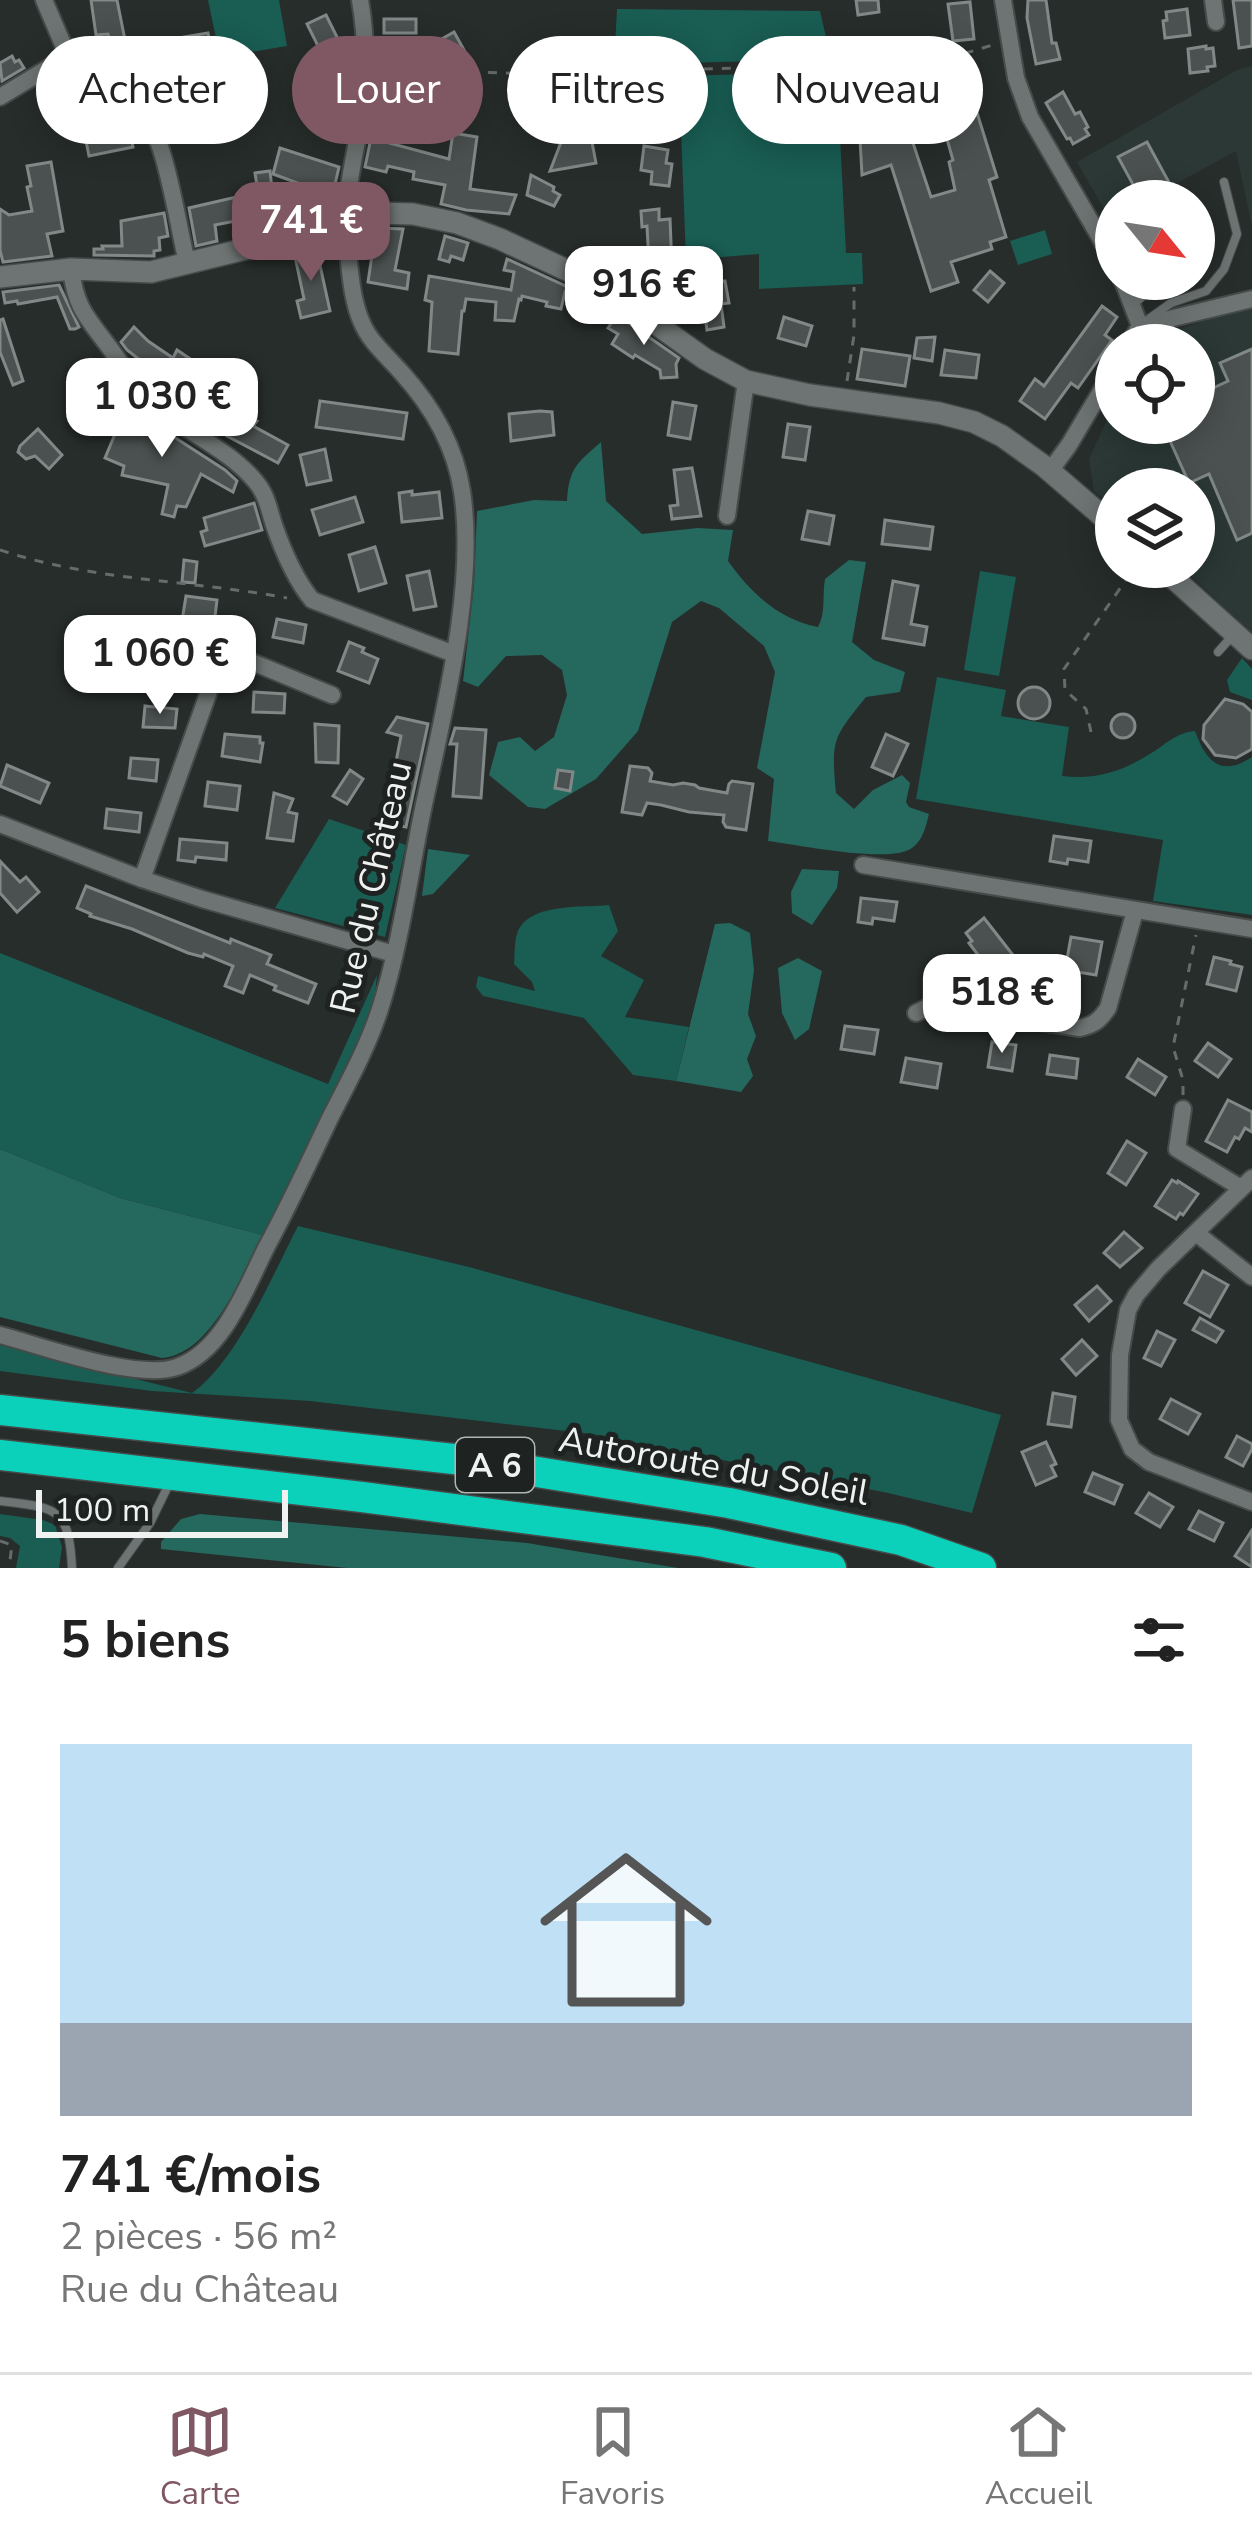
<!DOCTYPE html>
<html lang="fr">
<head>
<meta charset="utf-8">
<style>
  body { margin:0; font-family:"Nunito Sans",sans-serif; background:#f2f2f2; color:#222; height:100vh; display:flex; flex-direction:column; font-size:45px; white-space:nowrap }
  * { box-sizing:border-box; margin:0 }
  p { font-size:39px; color:#767676 }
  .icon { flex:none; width:66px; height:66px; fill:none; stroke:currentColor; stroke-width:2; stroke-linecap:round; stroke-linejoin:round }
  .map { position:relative; height:1568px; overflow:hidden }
  .panel { display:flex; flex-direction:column; background:#fff; flex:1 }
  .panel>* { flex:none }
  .top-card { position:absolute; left:36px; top:36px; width:1182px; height:108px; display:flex; gap:24px }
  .needle { width:78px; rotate:120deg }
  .tools { position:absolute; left:1095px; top:180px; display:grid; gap:24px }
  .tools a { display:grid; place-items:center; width:120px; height:120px; border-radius:50%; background:#fff; box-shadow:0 6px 30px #0003; font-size:60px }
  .scale { position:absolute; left:36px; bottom:30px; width:252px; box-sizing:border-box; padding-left:12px; border:6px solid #eff2f1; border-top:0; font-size:33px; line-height:42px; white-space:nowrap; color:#eff2f1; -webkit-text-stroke:9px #1e2322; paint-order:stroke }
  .price { position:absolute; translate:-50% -102px; padding:0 27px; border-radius:24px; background:#fff; color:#222; font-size:39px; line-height:78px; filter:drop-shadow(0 3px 6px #0008) }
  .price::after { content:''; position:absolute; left:50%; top:72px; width:36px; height:27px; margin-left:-18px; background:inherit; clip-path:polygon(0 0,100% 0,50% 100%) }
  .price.current { background:#7f5863; color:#fff }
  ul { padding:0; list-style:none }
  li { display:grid; align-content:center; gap:24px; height:636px; padding:0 60px }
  li span { display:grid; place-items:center; height:372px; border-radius:0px; color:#555 }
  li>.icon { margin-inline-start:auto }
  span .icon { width:216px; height:216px; fill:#fffc; stroke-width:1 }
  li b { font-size:51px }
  h2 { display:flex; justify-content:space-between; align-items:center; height:144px; padding:0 60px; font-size:51px }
  .pill { padding:0 42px; border-radius:54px; background:#fff; box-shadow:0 6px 30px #0003; font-size:42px; line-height:108px }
  .pill.current { background:#7f5863; color:#fff }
  .menu { display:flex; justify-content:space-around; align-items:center; height:168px; border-top:3px solid #e0e0e0; background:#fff; font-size:33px; color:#767676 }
  .menu a { display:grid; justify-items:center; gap:6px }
  .menu .current { color:#7f5863 }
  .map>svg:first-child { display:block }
  .built { fill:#2b3835 }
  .green { fill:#195d53 }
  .forest { fill:#25685e }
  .building { fill:#4b5150; stroke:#818887; stroke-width:3 }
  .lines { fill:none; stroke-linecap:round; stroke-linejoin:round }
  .service-casing { stroke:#464a49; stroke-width:10 }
  .minor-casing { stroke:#464a49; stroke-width:20 }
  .tertiary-casing { stroke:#464a49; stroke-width:24 }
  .motorway-casing { stroke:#464a49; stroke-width:33 }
  .path { stroke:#676c6b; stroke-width:3; stroke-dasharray:9 9; stroke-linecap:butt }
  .service { stroke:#6e7473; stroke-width:8 }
  .minor { stroke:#6e7473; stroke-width:16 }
  .tertiary { stroke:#6e7473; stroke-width:21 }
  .motorway { stroke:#0bd1bb; stroke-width:30 }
  .labels { text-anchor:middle; stroke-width:10; stroke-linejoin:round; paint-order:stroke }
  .shield { fill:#1e2322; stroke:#b0b4b3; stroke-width:3 }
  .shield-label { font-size:33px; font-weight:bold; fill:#eff2f1 }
  .street-label { font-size:36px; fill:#eff2f1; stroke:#1e2322 }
</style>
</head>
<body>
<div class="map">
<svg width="1252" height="1568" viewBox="0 0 1252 1568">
  <rect width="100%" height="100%" fill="#272d2b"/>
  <g class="built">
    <polygon points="1252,66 1252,226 1236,151 1144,201 1116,201 1116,216 1110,220 1077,162 1237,70"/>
    <polygon points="1252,307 1252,634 1182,567 1194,567 1194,489 1116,489 1116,510 1094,491 1089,459 1116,400 1116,423 1194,423 1194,345 1147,345 1157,335"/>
  </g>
  <g class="green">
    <polygon points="208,0 279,0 287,46 220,57"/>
    <polygon points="617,9 820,11 831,59 614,65"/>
    <polygon points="833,72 838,98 846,253 862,253 863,284 759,289 759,254 686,260 679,76"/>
    <polygon points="1045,230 1052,254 1018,265 1010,241"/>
    <polygon points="980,571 1016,577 999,676 964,670"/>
    <polygon points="1242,658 1252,669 1252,700 1230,692 1227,680"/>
    <path d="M937 677 1006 690 1001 716 1069 727 1062 776C1098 780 1123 771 1153 752 1169 742 1176 733 1195 731 1206 761 1220 778 1252 757V915L1153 901 1163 840 916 799Z"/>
    <polygon points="329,819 406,845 385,937 275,908"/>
    <path d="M609 905 618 931 601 956 644 980 625 1017 689 1027 676 1081 633 1075 584 1018 483 996 476 987 478 976 535 991 532 982 514 964C515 955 514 942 517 934 527 902 583 908 609 905Z"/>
    <polygon points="0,953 328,1084 377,975 375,996 359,1039 263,1235 120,1198 0,1149"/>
    <path d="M298 1226 469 1267 1001 1415 972 1513 888 1493 592 1434 310 1401 152 1391 0 1371V1345L192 1393C237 1361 272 1276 298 1226Z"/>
    <polygon points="0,1514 43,1520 55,1525 62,1547 59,1568 16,1568 20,1546 10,1538 0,1536"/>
  </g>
  <g class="forest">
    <path d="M601 442 606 501 642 534 698 528 733 530 728 561C751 593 778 619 818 627 826 613 822 596 825 579L849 560 866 562 852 642 874 660 905 672 900 692 866 697C833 738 831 739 836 793L854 809 873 790 902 775 910 783 906 802 909 807 929 814C926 826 923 840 912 848 890 864 799 845 768 841L774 779 757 768 775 672 764 646 719 608 701 601 672 622 638 731 596 779 545 809 528 807 489 775 498 742 520 737 535 751 554 737 567 695 562 670 542 655 506 656 478 687 463 681 474 585 477 511 534 500 567 501C569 468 577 463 601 442Z"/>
    <polygon points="428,849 470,855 433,894 422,896"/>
    <polygon points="802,869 839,871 837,888 812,925 792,913 791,892"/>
    <polygon points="730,923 750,933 754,970 748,1014 756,1036 747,1059 753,1076 741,1092 676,1081 715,924"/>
    <polygon points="798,958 822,971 809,1029 795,1040 782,1013 778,968"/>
    <path d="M0 1149 120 1198 263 1235C242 1274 212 1354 162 1358L0 1317Z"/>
    <polygon points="200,1514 527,1543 678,1568 347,1568 161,1549 161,1542 181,1519"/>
  </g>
  <g class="building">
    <polygon points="91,0 117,0 126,45 111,48 108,34 96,35"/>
    <polygon points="856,0 878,0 879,12 858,15"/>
    <polygon points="1028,0 1046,0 1052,43 1056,43 1060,59 1036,64 1027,18"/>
    <polygon points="1233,0 1252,0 1252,46 1239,48"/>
    <polygon points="970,2 974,39 953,41 948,4"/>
    <polygon points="1187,9 1190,35 1165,38 1163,21 1167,20 1166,12"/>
    <polygon points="326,15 340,43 321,52 307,24"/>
    <rect x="384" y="19" width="32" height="14"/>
    <polygon points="454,32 464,50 443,62 418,62 418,42 438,41"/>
    <polygon points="208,33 221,99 196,104 184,37"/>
    <polygon points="1206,46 1206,49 1213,48 1215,66 1207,67 1208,71 1190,73 1188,49"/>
    <polygon points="12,56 15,62 19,60 24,68 2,81 0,63"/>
    <polygon points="946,81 955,109 974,103 997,177 989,180 1006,237 990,242 992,249 951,262 958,282 931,291 891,165 862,175 860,139 907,125 931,197 955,190 949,162 953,160 940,115 943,114 938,83"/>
    <polygon points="1063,92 1075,114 1080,112 1088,127 1085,129 1089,135 1073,144 1070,138 1067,139 1046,103"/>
    <polygon points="128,122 133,147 89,156 84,131"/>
    <polygon points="453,133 477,137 470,189 516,195 509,214 466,210 441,204 445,185 413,179 414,172 388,166 386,172 365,167 371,138 449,159"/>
    <polygon points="563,137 571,140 591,137 596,163 550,171"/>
    <polygon points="1147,142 1171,186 1142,201 1118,157"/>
    <polygon points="644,146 668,150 666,163 672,164 669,186 651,184 652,172 641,170"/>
    <polygon points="280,148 339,167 329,210 297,221 303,185 273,174"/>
    <polygon points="51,162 63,231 47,234 52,256 3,262 0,250 0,209 9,215 32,211 27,187 31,186 27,166"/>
    <polygon points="270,171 273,199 267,196 273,227 259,230 256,217 215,225 217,241 196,246 189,208 258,192 255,173"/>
    <polygon points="531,175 554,187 553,191 560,195 554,206 527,195"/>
    <polygon points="659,209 659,220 670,219 673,292 699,291 699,282 725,281 729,303 721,304 724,327 707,330 704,310 683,311 651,301 647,226 642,227 641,211"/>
    <polygon points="164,213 168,236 159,238 160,250 154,251 154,256 94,255 94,249 103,249 102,246 122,246 121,221"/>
    <polygon points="376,228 403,229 395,270 409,273 407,289 368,282"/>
    <polygon points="445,236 468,243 463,260 451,256 449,262 439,259"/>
    <polygon points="316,247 330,311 301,318 297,301 304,299 294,252"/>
    <polygon points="507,259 585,295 582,301 565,292 561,309 546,306 547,302 522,296 521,300 519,299 514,321 495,320 496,302 466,299 464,311 462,311 458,354 429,351 432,302 425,300 429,276 511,290 514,272 504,270"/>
    <polygon points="990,271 1004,283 988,302 974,290"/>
    <polygon points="59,285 79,327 75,329 70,329 57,297 18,304 17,301 5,303 3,292"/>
    <polygon points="1102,306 1117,317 1105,335 1112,340 1078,388 1071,383 1045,419 1020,401 1035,379 1044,386"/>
    <polygon points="617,315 679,358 676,364 677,377 661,378 660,370 635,355 633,358 612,344 618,334 608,328"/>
    <polygon points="784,317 812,326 806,346 778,338"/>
    <polygon points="3,319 23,381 13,385 0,352 0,320"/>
    <polygon points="134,327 148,341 173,358 177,350 195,362 194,364 231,392 228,396 246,407 242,413 257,421 253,426 288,445 278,463 227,436 231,427 171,388 172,385 127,350 121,342"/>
    <polygon points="935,337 932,361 914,358 917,338"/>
    <polygon points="862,349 910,356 905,386 857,379"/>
    <polygon points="1252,349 1252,533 1237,540 1209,474 1189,483 1162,423 1194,423 1194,397 1228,381 1220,363"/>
    <polygon points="945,350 979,355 976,378 941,375"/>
    <polygon points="320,401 407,413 403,439 316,427"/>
    <polygon points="673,402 696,406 690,439 668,435"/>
    <polygon points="128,403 154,424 225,470 237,481 233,492 201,474 186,507 177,506 174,517 162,514 168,485 122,475 124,466 105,458"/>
    <polygon points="540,411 552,412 554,435 511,441 509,414"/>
    <polygon points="788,424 810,427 805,460 783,457"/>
    <polygon points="38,429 62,455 49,469 35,456 26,459 18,452 20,446"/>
    <polygon points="325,449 331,480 307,485 300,455"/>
    <polygon points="692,468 701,516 672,519 670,506 678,505 674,470"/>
    <polygon points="412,491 412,495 439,492 442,518 402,522 399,493"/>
    <polygon points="355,497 363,522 320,535 312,510"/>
    <polygon points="254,503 262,530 205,546 201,532 207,530 204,518"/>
    <polygon points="808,511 834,516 829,544 802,539"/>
    <polygon points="885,520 933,527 930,549 882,544"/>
    <polygon points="375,547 386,583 359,591 349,555"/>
    <polygon points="184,560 197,562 195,583 182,582"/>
    <polygon points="429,571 436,606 414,610 407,576"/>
    <polygon points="893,581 918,586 911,624 927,627 924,645 883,638"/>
    <polygon points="186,596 217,600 214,625 182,621"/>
    <polygon points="277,619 306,625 303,643 273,637"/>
    <polygon points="349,642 364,648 362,652 378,659 369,683 338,671"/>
    <polygon points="168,653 198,656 195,677 166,673"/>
    <circle cx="1034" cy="703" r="16"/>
    <polygon points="254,692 285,694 284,713 253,712"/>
    <polygon points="1225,699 1243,704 1252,712 1252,749 1236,758 1215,755 1203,739 1204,725"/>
    <polygon points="145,706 177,709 175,728 143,727"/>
    <circle cx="1123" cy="726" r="12"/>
    <polygon points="397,717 428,724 406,827 384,823 401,736 387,732"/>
    <polygon points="315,724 339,726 338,763 316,762"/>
    <polygon points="455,728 486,730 481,798 453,796 457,744 450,744"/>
    <polygon points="225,734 260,737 260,743 263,743 260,762 222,756"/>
    <polygon points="886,734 908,744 893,776 872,767"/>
    <polygon points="131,758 158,760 156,781 129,778"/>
    <polygon points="7,765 49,783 40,803 0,786"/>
    <polygon points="630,766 648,768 652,773 650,781 673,785 683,783 695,785 699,788 727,793 729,784 732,781 753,784 746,830 726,827 723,822 724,815 689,812 661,805 647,803 642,815 622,812"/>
    <polygon points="350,770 363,779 347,804 333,796"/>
    <polygon points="558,770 573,772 570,791 555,788"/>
    <polygon points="208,782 240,786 237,810 205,806"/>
    <polygon points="274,793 293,799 288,812 297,814 293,841 267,838"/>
    <polygon points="107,809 141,813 139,832 105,828"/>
    <polygon points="1054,836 1091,841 1088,862 1068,859 1067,864 1050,861"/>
    <polygon points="180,839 227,843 226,860 196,857 195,862 178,860"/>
    <polygon points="0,861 20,882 26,877 39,892 17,912 0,893"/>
    <polygon points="86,886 230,943 231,939 271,955 267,964 316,984 308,1003 274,990 276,986 250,975 243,993 225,986 233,966 204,954 203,957 188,953 132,929 90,916 91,914 77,908"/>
    <polygon points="861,898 897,902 894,921 873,918 872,924 858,922"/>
    <polygon points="984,918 1016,959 997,974 990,965 987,967 969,943 972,941 966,933"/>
    <polygon points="1071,937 1102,942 1096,975 1065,970"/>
    <polygon points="1214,957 1231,961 1230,964 1242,967 1236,991 1207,984"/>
    <polygon points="845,1026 878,1030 874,1054 841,1049"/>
    <polygon points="992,1042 1016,1045 1012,1071 988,1067"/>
    <polygon points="1208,1043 1231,1059 1218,1077 1195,1061"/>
    <polygon points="1050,1055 1078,1059 1076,1078 1047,1074"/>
    <polygon points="906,1058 941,1064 937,1088 901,1082"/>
    <polygon points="1138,1059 1166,1077 1155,1095 1127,1077"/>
    <polygon points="1228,1100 1252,1112 1252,1132 1245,1128 1239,1139 1235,1137 1227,1152 1206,1141"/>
    <polygon points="1127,1141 1146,1153 1126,1185 1108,1173"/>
    <polygon points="1172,1180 1177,1183 1178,1181 1198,1194 1183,1215 1180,1213 1176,1219 1155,1206"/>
    <polygon points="1124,1232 1142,1248 1120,1267 1104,1253"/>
    <polygon points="1203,1271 1228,1285 1210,1317 1185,1303"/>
    <polygon points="1097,1286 1111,1301 1089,1321 1075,1305"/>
    <polygon points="1200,1318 1223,1331 1216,1342 1193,1330"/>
    <polygon points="1157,1331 1175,1340 1161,1366 1144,1358"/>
    <polygon points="1082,1340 1097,1356 1076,1375 1062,1359"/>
    <polygon points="1053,1393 1075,1397 1071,1427 1048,1424"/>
    <polygon points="1171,1399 1200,1414 1188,1434 1160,1419"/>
    <polygon points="1237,1436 1252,1444 1252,1449 1243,1466 1226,1457"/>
    <polygon points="1046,1442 1056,1464 1051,1466 1056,1476 1036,1485 1022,1452"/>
    <polygon points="1093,1473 1122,1485 1114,1504 1085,1492"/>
    <polygon points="1149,1493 1173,1507 1160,1527 1136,1513"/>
    <polygon points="1199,1511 1223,1523 1214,1541 1189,1529"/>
    <polygon points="1252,1530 1252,1567 1235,1556"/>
  </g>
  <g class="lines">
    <g class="service-casing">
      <g id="service">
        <polyline points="1194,245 1194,248"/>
        <polyline points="1133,305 1161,279"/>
        <polyline points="1150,318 1171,303 1206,291 1224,269 1237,234 1224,182"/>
        <polyline points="1218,652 1234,634"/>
        <path d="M0 1501C56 1508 69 1506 72 1568"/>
        <polyline points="118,1568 150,1523 170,1482"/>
      </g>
    </g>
    <g class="minor-casing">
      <g id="minor">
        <polyline points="44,0 68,56"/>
        <polyline points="1003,0 1016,78 1030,117 1116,265"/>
        <polyline points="1213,0 1216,22"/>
        <path d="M0 97 68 56C87 79 113 86 136 104 165 126 177 224 187 262"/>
        <path d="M71 269C76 311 89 319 112 351 125 369 134 388 151 403 184 431 229 449 256 482 267 495 269 510 274 525 283 551 295 579 312 600L454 654"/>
        <polyline points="1122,279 1140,326"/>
        <polyline points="1140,326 1252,299"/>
        <polyline points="1128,345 1140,326"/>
        <polyline points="1050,471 1069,445 1116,366"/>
        <polyline points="727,516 746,381"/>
        <polyline points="0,824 142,879 202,899 394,954"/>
        <polyline points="863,865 1252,929"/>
        <polyline points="142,879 218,666 240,657 332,695"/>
        <path d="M916 1013 926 1008 938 1007 1080 1028C1094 1025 1100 1020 1108 1008L1135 911"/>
        <polyline points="1183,1109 1177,1149 1241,1188"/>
        <polyline points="1252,1178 1158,1269 1136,1295 1128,1310 1120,1355 1119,1420 1132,1449 1149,1462 1252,1502"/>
        <polyline points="1196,1233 1252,1277"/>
        <path d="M0 1335C43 1346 136 1381 177 1367 224 1351 246 1287 267 1246 290 1204 310 1160 331 1116 349 1081 368 1046 380 1009 400 946 409 879 422 814 442 717 477 589 462 491 455 446 432 406 401 372 387 356 370 342 362 323 351 299 350 268 347 243 342 201 355 159 361 117 367 77 367 40 360 0"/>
      </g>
    </g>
    <g class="tertiary-casing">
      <g id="tertiary">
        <polyline points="0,277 71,269 151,272 278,241 321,230 344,219 375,213 413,214 457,223 500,239 607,289 705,359 746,381 810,395 939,413 974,422 1002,436 1044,466 1116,528"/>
        <polyline points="1161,567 1252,649"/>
      </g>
    </g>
    <g class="motorway-casing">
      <g id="motorway">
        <polyline points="0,1410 463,1460 729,1503 901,1540 981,1568"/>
        <polyline points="0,1455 362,1497 705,1542 831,1568"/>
      </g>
    </g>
    <g class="path">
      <polyline points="380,69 536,74 835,65 866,83 996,44"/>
      <polyline points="847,381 854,335 854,287"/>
      <path d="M0 550C93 581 191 580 287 598"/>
      <polyline points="1091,732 1086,709 1065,690 1064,669 1135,567"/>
      <polyline points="1183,1095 1183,1080 1173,1047 1196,935"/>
      <polyline points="0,1541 12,1545 9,1568"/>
    </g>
    <use href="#service" class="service"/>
    <use href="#minor" class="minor"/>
    <use href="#tertiary" class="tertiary"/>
    <use href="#motorway" class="motorway"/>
  </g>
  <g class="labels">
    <rect class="shield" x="456" y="1438" width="78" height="54" rx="9"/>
    <g class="shield-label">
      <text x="495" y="1477">A 6</text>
    </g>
    <g class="street-label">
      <text transform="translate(370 887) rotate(-77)" y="13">Rue du Château</text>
      <text transform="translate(714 1465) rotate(10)" y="13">Autoroute du Soleil</text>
    </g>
  </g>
</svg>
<div class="tools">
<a><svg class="needle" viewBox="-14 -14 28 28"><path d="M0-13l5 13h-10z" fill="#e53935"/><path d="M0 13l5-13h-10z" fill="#767676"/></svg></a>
<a><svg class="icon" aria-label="locate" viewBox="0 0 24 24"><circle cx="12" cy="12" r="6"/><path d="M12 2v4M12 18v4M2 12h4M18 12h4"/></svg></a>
<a><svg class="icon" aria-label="layers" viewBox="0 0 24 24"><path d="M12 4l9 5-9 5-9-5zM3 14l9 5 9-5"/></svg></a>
</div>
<div class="scale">100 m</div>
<b class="price current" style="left:311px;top:284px">741 €</b>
<b class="price" style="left:644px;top:348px">916 €</b>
<b class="price" style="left:162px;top:460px">1 030 €</b>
<b class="price" style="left:160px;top:717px">1 060 €</b>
<b class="price" style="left:1002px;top:1056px">518 €</b>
<div class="top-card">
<a class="pill">Acheter</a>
<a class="pill current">Louer</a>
<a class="pill">Filtres</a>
<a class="pill">Nouveau</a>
</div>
</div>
<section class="panel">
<h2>5 biens<svg class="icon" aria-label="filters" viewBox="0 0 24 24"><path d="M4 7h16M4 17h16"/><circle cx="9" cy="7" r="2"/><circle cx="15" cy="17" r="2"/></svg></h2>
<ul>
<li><span style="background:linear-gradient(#bfe0f5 75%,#9aa5b1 0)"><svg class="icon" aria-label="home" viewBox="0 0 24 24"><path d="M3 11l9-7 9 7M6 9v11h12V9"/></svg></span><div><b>741 €/mois</b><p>2 pièces · 56 m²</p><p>Rue du Château</p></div></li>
</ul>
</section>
<nav class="menu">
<a class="current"><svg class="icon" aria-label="map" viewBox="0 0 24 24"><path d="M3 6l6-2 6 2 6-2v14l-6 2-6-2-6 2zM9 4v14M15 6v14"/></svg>Carte</a>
<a><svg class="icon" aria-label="saved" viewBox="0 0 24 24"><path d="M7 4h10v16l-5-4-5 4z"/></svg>Favoris</a>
<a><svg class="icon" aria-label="home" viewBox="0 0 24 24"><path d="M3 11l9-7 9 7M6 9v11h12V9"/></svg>Accueil</a>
</nav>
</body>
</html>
